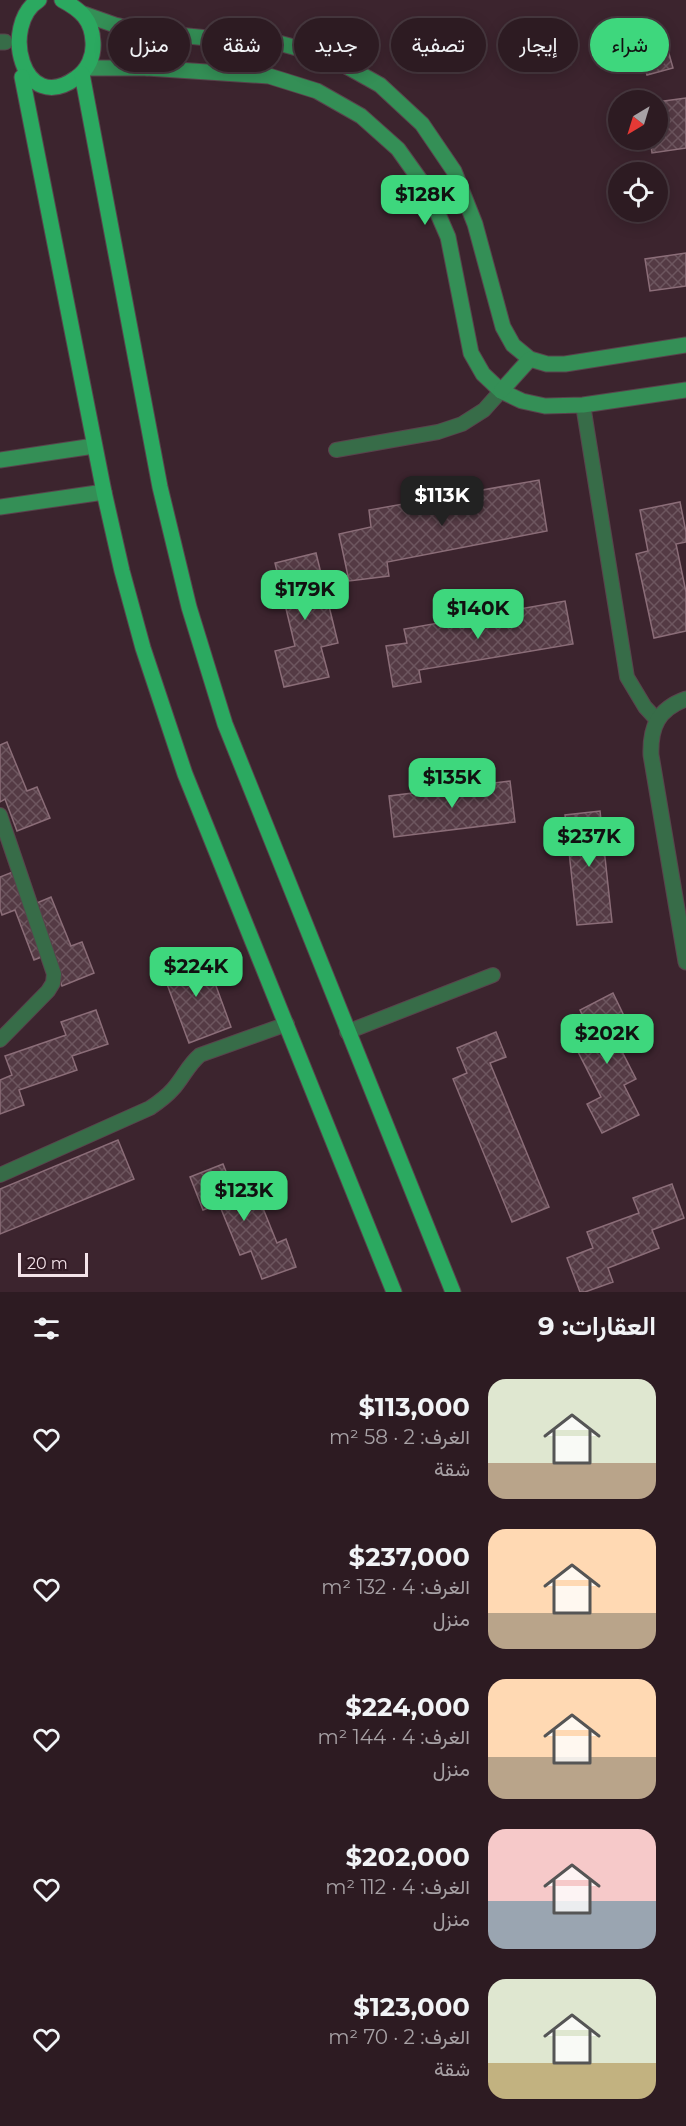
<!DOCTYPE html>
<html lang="ar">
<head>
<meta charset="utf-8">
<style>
  body { margin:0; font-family:Montserrat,Vazirmatn,sans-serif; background:#39282f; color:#f1f3f6; direction:rtl; height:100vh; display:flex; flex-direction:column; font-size:22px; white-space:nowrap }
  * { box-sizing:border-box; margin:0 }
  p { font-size:20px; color:#a7a1a5 }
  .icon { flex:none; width:33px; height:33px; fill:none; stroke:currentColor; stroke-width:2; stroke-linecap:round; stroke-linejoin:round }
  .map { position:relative; height:1292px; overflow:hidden; direction:ltr }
  .side { display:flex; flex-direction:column; background:#2d1b22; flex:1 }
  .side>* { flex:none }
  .banner { position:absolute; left:18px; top:18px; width:651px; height:54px; direction:rtl; display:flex; gap:12px }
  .needle { width:39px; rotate:218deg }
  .tools { position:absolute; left:608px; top:90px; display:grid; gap:12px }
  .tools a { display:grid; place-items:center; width:60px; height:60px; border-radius:50%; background:#2d1b22; box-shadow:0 3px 15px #0003,0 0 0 2px #483940; font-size:30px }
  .scale { position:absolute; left:18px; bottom:15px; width:70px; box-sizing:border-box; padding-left:6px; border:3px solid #f4e3e9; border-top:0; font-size:16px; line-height:21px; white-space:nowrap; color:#f4e3e9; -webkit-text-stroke:4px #321a24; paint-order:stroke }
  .price { position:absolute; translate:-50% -51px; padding:0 14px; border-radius:12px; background:#3ed77d; color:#111; font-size:20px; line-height:39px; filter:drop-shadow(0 2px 3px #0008) }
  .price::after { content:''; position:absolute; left:50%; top:36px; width:18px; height:14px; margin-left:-9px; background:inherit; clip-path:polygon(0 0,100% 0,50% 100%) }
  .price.active { background:#222; color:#fff }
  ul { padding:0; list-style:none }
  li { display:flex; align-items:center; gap:18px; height:150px; padding:0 30px }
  li span { display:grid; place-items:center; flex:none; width:168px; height:120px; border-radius:18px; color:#555 }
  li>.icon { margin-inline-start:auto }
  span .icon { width:72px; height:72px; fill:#fffc; stroke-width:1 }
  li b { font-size:26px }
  h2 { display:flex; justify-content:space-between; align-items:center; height:72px; padding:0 30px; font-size:26px }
  .pill { padding:0 21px; border-radius:27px; background:#2d1b22; box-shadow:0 3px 15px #0003,0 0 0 2px #483940; font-size:21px; line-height:54px }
  .pill.active { background:#3ed77d; color:#111 }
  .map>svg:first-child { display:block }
  .building { fill:url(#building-cross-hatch); stroke:#8b6d78; stroke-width:1.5 }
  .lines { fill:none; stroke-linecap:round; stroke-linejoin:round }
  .service-casing { stroke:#59434c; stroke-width:16 }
  .minor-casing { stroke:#59434c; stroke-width:17 }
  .secondary-casing { stroke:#59434c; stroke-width:17 }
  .primary-casing { stroke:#59434c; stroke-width:17 }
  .service { stroke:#376c48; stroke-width:14 }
  .minor { stroke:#376c48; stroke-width:15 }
  .secondary { stroke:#348f56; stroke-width:15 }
  .primary { stroke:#2ba960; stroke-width:15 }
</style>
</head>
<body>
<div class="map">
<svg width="686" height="1292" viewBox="0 0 686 1292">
  <defs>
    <pattern id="building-cross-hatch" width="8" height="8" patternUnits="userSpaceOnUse" patternTransform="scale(1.5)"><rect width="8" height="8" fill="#543a44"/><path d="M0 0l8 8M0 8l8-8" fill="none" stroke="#6d565f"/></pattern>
  </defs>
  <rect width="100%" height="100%" fill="#3c242e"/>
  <g class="building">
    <polygon points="664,36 673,68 647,75 638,41"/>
    <polygon points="686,98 686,148 652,153 650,140 657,140 657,102"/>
    <polygon points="686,253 686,286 650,291 645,259"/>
    <polygon points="539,480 547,531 387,562 389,576 349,581 339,534 371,527 369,510"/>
    <polygon points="680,502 686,532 686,542 676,544 686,592 686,631 654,638 636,554 648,551 640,510"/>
    <polygon points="316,553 338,643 321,647 329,677 284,687 275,651 295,646 275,563"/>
    <polygon points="565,601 573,644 419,670 421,682 393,687 386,646 407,643 404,629"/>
    <polygon points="7,742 27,791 37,787 50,818 17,831 5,799 0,802 0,745"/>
    <polygon points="510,781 515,822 394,837 389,796"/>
    <polygon points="600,811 612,922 577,925 565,815"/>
    <polygon points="23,868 37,903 51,897 71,946 82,942 94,973 62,986 49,954 34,960 15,910 2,915 0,909 0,877"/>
    <polygon points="204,953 231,1027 189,1043 161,968"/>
    <polygon points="613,993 626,1020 610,1028 636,1079 624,1085 639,1115 602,1133 587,1104 601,1097 574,1044 592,1035 580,1010"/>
    <polygon points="96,1010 108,1044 72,1056 77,1070 19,1090 24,1105 0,1114 0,1080 12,1075 5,1056 66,1035 61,1022"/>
    <polygon points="496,1032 506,1057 490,1063 549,1207 512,1222 453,1079 467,1073 457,1048"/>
    <polygon points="118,1140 134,1179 0,1234 0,1189"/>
    <polygon points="223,1164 237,1199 256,1191 277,1243 286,1239 296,1267 262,1279 251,1251 240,1255 219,1204 203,1210 190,1177"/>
    <polygon points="672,1184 684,1218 652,1230 659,1248 608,1268 613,1282 585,1292 580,1292 567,1258 593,1248 587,1232 639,1213 633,1198"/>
  </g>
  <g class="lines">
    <g class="service-casing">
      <g id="service">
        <polyline points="583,405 627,677 645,707 657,720"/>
        <polyline points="336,450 438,432 462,424 484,410 501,391"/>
        <polyline points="0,815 54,974 53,983 48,991 0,1040"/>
        <polyline points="347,1032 493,975"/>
        <path d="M0 1175 150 1108C159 1102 166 1097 173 1089 183 1078 188 1065 200 1055L287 1024"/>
      </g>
    </g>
    <g class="minor-casing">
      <g id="minor">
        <polyline points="0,42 5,42"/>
        <path d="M686 699C658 709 650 727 651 755L686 962"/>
      </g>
    </g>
    <g class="secondary-casing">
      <g id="secondary">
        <polyline points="84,14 115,25 147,32 218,39 275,42 330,57 380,85 422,124 454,171 475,224 503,327 513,345 530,359 547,364 565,364 686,345"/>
        <polyline points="87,68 147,68 269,76 317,91 361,116 398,149 428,191 448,237 471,353 483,374 501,391 522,401 545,406 583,405 686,390"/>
        <polyline points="147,68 147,32"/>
        <polyline points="501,391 530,359"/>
        <polyline points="0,460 94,446"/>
        <polyline points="0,507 104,492"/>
      </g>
    </g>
    <g class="primary-casing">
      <g id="primary">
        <path d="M39 0C0 24 22 117 76 78 88 70 94 56 93 42 92 20 81 10 62 0"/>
        <polyline points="82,74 160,487 189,607 225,724 453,1292"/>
        <polyline points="22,77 104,492 122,571 143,648 185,774 394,1292"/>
      </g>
    </g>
    <use href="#service" class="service"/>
    <use href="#minor" class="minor"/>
    <use href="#secondary" class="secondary"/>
    <use href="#primary" class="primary"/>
  </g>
</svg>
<div class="tools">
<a><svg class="needle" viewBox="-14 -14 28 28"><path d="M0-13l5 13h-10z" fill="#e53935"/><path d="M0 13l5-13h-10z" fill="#a7a1a5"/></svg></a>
<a><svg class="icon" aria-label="locate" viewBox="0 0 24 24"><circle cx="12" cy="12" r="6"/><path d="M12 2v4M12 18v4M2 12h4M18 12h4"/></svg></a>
</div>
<div class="scale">20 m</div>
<b class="price" style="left:425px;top:226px">$128K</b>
<b class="price active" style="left:442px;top:527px">$113K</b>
<b class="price" style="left:305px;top:621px">$179K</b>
<b class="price" style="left:478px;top:640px">$140K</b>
<b class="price" style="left:452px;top:809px">$135K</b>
<b class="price" style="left:589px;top:868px">$237K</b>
<b class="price" style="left:196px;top:998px">$224K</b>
<b class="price" style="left:607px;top:1065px">$202K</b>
<b class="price" style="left:244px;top:1222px">$123K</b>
<div class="banner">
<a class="pill active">شراء</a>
<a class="pill">إيجار</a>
<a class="pill">تصفية</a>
<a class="pill">جديد</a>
<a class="pill">شقة</a>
<a class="pill">منزل</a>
</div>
</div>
<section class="side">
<h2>العقارات: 9<svg class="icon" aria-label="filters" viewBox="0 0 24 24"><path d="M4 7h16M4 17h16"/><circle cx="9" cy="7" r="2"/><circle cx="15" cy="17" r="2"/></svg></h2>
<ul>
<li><span style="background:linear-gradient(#dfe7d0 70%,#b9a48a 0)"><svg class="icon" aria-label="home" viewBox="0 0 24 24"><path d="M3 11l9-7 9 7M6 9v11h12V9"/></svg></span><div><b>$113,000</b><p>الغرف: 2 · 58 m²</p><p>شقة</p></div><svg class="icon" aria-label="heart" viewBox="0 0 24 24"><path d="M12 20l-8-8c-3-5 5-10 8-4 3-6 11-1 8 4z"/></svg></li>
<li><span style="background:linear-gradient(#ffd9b3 70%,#b9a48a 0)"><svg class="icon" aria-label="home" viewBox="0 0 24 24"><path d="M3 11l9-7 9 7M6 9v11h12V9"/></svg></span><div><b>$237,000</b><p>الغرف: 4 · 132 m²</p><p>منزل</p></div><svg class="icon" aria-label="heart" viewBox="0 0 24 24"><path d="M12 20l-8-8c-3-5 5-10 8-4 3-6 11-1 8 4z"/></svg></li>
<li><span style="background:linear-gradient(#ffd9b3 65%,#b9a48a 0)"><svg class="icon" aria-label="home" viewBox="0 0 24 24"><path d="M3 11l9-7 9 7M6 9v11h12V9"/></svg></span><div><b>$224,000</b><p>الغرف: 4 · 144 m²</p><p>منزل</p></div><svg class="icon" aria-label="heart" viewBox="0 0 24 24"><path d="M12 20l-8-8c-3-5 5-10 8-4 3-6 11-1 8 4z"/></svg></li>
<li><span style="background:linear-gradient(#f6c9c9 60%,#9aa5b1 0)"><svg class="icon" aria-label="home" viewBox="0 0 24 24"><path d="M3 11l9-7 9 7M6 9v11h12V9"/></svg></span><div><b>$202,000</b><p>الغرف: 4 · 112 m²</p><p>منزل</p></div><svg class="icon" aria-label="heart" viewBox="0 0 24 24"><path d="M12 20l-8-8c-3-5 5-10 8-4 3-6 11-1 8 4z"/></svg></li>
<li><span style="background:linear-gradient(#dfe7d0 70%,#c2b280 0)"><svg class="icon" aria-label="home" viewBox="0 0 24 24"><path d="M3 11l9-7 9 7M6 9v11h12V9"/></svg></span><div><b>$123,000</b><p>الغرف: 2 · 70 m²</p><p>شقة</p></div><svg class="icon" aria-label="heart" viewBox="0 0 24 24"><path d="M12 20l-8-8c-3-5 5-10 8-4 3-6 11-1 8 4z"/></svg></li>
</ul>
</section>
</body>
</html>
